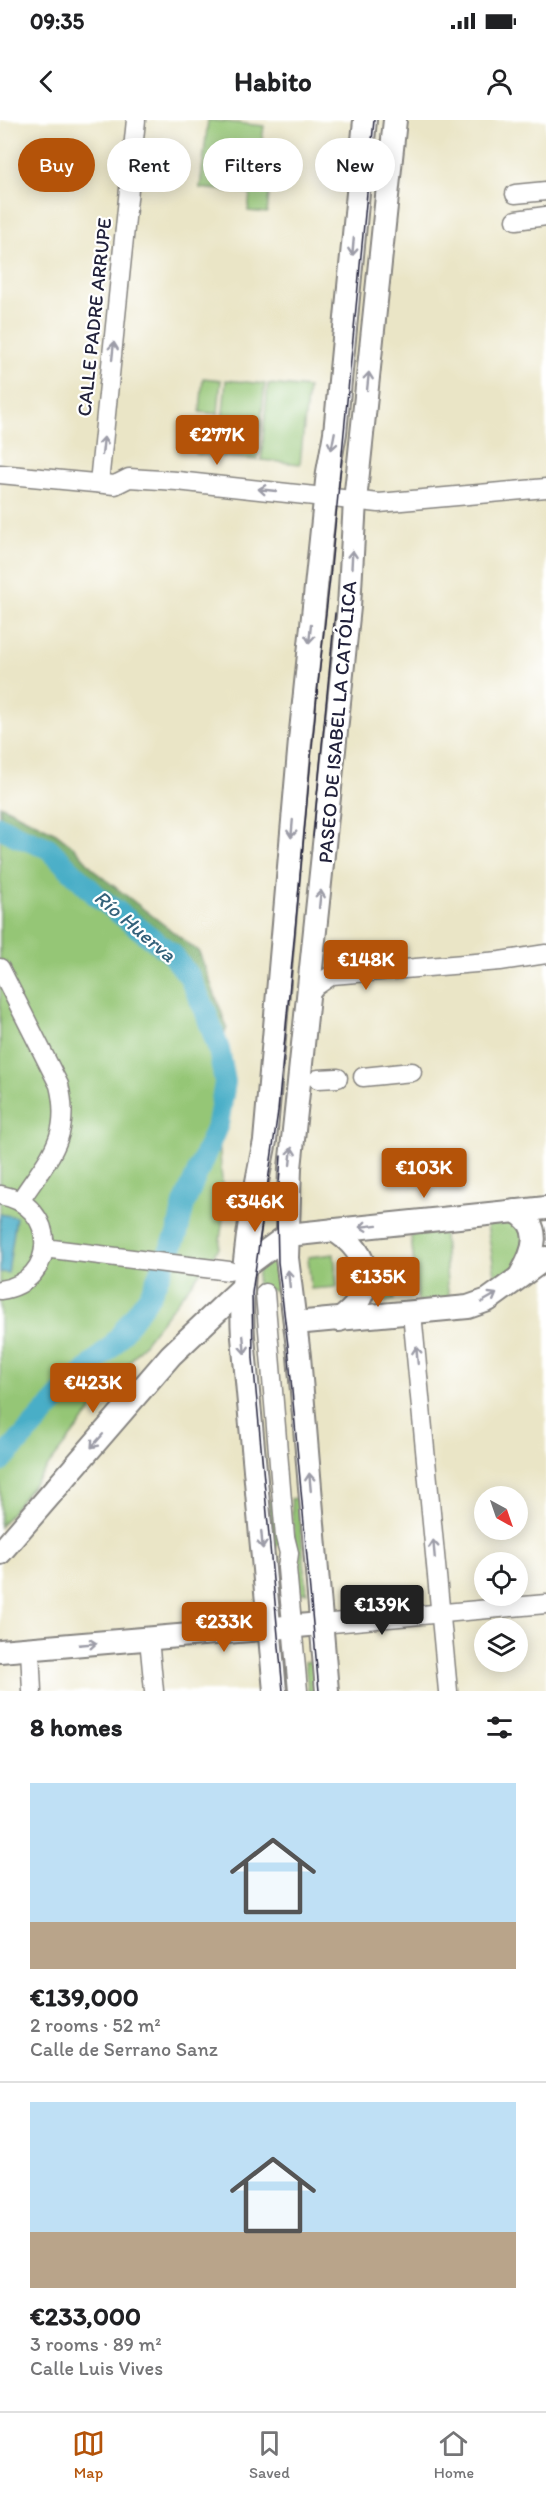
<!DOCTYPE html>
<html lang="en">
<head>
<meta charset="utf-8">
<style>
  body { margin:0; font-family:Itim,sans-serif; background:#f2f2f2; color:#202124; height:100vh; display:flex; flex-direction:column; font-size:22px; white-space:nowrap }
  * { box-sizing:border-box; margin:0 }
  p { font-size:20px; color:#757577 }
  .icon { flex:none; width:33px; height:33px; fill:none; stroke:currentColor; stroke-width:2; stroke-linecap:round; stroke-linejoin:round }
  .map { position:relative; height:1571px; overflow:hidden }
  .side { display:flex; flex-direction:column; background:#fff; flex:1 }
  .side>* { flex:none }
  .hud { position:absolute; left:18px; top:18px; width:510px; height:54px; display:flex; gap:12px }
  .needle { width:39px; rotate:140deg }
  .controls { position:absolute; left:474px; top:1366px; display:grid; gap:12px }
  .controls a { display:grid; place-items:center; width:54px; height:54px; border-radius:50%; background:#fff; box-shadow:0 3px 15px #0003; font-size:30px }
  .price { position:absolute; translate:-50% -51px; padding:0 14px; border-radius:6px; background:#b45309; color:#fff; font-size:20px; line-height:39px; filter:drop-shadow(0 2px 3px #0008) }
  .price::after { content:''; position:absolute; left:50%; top:36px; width:18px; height:14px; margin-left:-9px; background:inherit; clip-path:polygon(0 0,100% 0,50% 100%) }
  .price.current { background:#222; color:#fff }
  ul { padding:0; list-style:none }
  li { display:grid; align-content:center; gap:12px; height:318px; padding:0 30px }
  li+li { border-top:2px solid #e0e0e0 }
  li span { display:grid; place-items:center; height:186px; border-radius:0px; color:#555 }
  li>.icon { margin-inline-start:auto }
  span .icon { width:108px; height:108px; fill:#fffc; stroke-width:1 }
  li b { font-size:26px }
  h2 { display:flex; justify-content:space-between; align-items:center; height:72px; padding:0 30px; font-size:26px }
  .chip { padding:0 21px; border-radius:27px; background:#fff; box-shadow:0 3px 15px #0003; font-size:21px; line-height:54px }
  .chip.current { background:#b45309; color:#fff }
  .status { display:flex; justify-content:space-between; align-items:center; height:42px; padding:0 30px; background:#fff; direction:ltr }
  .status svg { height:16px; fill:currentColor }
  header { display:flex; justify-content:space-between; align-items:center; height:78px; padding:0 30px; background:#fff; font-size:27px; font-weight:700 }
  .dock { display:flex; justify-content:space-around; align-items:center; height:84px; border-top:2px solid #e0e0e0; background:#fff; font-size:16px; color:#757577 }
  .dock a { display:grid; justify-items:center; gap:3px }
  .dock .current { color:#b45309 }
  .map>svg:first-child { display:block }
  .green { fill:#95c676; stroke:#5c7458; stroke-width:1.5 }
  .forest { fill:#78ab67; stroke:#4d6651; stroke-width:1.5 }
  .water { fill:#48aec7; stroke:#356881; stroke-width:1.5 }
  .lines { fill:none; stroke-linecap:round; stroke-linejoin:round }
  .river { stroke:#48aec7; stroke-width:22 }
  .minor-casing { stroke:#868480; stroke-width:21 }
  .major-casing { stroke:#868480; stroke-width:26 }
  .minor { stroke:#fff; stroke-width:18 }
  .major { stroke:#fff; stroke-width:22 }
  .tram { stroke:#22223b; stroke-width:1.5 }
  .oneway { stroke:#9c9ca7 }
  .labels { text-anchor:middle; stroke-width:4.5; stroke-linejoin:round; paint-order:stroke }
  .street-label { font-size:20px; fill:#22223b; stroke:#fff }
  .water-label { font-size:21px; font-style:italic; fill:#33617a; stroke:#fff }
</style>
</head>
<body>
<div class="status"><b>09:35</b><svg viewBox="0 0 49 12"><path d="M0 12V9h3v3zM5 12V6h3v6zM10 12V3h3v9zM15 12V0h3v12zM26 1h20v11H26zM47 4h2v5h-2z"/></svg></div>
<header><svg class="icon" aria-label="back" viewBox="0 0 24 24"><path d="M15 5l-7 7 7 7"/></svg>Habito<svg class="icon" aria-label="person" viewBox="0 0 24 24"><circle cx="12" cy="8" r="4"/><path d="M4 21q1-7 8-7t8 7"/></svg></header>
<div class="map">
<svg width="546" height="1571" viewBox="0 0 546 1571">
  <rect width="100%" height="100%" fill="#fff"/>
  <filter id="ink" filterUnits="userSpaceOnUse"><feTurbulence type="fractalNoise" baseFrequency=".0167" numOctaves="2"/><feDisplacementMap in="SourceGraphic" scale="12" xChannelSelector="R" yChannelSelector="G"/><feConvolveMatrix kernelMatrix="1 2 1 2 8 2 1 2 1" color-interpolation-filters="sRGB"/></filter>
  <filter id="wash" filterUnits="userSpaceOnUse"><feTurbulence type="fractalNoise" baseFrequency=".008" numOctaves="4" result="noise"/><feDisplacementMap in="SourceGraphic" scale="24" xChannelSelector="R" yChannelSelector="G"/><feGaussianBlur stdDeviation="1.35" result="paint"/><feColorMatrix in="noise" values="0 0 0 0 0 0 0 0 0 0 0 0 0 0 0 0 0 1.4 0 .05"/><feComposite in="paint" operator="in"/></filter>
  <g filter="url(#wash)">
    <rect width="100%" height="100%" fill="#eae5c6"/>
    <g class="green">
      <polygon points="208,0 264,6 259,43 272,45 267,93 248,91 250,73 200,68"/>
      <polygon points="203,258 221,260 218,294 200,292"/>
      <polygon points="226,260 265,264 257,340 219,336"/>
      <polygon points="268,264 308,268 300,344 261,340"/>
      <polygon points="199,300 217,301 214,336 196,334"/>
      <polygon points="0,707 17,716 48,728 97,776 171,833 196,874 219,930 225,962 218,1004 224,1090 219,1128 0,1407"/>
      <polygon points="518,1101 523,1104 522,1144 496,1161 487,1105"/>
      <polygon points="439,1109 444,1114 447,1165 450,1179 418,1182 411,1117 416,1112"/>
      <polygon points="274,1134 278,1171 256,1168 259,1145"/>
      <polygon points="334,1134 337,1167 311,1169 308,1137"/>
      <polygon points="390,1155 394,1180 385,1182 382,1177 385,1158"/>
      <polygon points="298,1378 307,1472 299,1473 291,1379"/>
      <polygon points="277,1380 281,1424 276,1425 274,1430 280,1440 285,1475 278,1475 269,1381"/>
      <polygon points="313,1541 316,1571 308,1571 305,1542"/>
    </g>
    <polygon class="forest" points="0,685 56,713 74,727 97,753 199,832 227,907 219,930 205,890 189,856 171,833 97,776 48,728 17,716 0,707"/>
    <polygon class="water" points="0,1094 16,1097 8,1153 0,1152"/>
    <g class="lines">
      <polyline class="river" points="0,707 17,716 48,728 97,776 171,833 189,856 205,890 219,930 225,962 218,1004 184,1084 177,1114 150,1175 113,1225 65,1271 0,1342"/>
    </g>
  </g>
  <g filter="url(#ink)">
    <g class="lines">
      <g class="minor-casing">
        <g id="minor">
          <polyline points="515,74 546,71"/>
          <polyline points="516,100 546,96"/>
          <polyline points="0,354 115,365 129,358 177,361 379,383 546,368"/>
          <polyline points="99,363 136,0"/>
          <path d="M0 848 59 965C72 1018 48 1038 20 1081"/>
          <polyline points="307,877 316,866 332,855 500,841 546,834"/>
          <polyline points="363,957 412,952"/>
          <polyline points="318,959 338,958"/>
          <path d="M0 1075C59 1084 59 1162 0 1170"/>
          <polyline points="44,1128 229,1151"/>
          <polyline points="265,1173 285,1417 289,1433 287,1448 298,1571"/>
          <polyline points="412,1193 448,1571"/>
          <polyline points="321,1504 546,1484"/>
          <polyline points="149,1519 154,1571"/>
          <polyline points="30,1529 32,1571"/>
        </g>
      </g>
      <g class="major-casing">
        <g id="major">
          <path d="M515 1091C544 1106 534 1132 521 1154"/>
          <path d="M333 1110C372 1132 378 1174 339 1200"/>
          <polyline points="246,1146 288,1115 546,1088"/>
          <polyline points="295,1203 468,1187 488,1180 546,1138"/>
          <polyline points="0,1433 171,1235 243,1167"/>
          <polyline points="0,1531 321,1504"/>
          <path d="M275 1571 243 1217C239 1152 252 1085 265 1021L300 621 328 352 335 313 365 0"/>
          <polyline points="327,1571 299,1236 287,1138 290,1048 349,487 355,381 395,0"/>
        </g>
      </g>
      <use href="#minor" class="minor"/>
      <use href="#major" class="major"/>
      <g class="tram">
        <polyline points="313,717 335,493"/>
        <polyline points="281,1036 277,1094 278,1142 288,1226 319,1571"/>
        <polyline points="283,1571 253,1238 252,1173 278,991 318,564 330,458 374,0"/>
      </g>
    </g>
    <defs><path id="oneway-shaft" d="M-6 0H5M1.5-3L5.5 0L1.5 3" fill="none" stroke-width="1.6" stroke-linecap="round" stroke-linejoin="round" transform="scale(1.5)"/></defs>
    <g class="oneway">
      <use href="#oneway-shaft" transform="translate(353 127) rotate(95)"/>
      <use href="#oneway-shaft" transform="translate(113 231) rotate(-84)"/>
      <use href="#oneway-shaft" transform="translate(368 261) rotate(-84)"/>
      <use href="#oneway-shaft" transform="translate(333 321) rotate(101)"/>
      <use href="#oneway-shaft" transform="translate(103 326) rotate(-84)"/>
      <use href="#oneway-shaft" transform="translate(267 370) rotate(-174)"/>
      <use href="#oneway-shaft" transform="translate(352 439) rotate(-87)"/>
      <use href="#oneway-shaft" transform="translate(310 514) rotate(96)"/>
      <use href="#oneway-shaft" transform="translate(292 709) rotate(95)"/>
      <use href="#oneway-shaft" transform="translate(320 779) rotate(-84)"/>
      <use href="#oneway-shaft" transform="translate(291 1036) rotate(-84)"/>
      <use href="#oneway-shaft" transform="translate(368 1106) rotate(173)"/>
      <use href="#oneway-shaft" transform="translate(289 1159) rotate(-96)"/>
      <use href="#oneway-shaft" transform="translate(489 1178) rotate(-30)"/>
      <use href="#oneway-shaft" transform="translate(244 1225) rotate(85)"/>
      <use href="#oneway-shaft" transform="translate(417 1235) rotate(-95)"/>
      <use href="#oneway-shaft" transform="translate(97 1321) rotate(131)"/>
      <use href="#oneway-shaft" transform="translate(310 1362) rotate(-95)"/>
      <use href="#oneway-shaft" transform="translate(262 1420) rotate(85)"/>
      <use href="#oneway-shaft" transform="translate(434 1429) rotate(-95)"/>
      <use href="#oneway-shaft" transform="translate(88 1524) rotate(-5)"/>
    </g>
  </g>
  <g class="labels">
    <g class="street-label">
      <text transform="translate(94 197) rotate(-84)" y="7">CALLE PADRE ARRUPE</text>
      <text transform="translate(337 602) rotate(-85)" y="7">PASEO DE ISABEL LA CATÓLICA</text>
    </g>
    <g class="water-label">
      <text transform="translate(135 806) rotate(40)" y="7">Río Huerva</text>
    </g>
  </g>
</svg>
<div class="controls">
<a><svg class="needle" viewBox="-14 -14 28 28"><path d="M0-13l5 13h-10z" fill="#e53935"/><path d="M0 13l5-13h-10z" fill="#757577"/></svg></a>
<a><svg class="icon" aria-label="locate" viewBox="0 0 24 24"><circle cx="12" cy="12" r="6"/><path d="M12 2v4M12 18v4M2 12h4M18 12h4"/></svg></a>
<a><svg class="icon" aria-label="layers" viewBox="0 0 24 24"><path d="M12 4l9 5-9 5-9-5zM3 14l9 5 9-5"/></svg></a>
</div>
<b class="price" style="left:217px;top:346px">€277K</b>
<b class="price" style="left:366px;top:871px">€148K</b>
<b class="price" style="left:424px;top:1079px">€103K</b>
<b class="price" style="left:255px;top:1113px">€346K</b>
<b class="price" style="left:378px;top:1188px">€135K</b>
<b class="price" style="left:93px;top:1294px">€423K</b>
<b class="price current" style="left:382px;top:1516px">€139K</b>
<b class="price" style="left:224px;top:1533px">€233K</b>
<div class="hud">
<a class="chip current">Buy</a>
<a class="chip">Rent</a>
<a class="chip">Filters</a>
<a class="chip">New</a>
</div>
</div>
<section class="side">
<h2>8 homes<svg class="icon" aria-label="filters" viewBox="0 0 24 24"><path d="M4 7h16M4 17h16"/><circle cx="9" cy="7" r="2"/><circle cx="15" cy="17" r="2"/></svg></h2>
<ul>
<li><span style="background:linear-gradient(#bfe0f5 75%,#b9a48a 0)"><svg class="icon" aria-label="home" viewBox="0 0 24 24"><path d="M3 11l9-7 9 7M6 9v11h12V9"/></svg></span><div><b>€139,000</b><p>2 rooms · 52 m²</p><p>Calle de Serrano Sanz</p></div></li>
<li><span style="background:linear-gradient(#bfe0f5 70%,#b9a48a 0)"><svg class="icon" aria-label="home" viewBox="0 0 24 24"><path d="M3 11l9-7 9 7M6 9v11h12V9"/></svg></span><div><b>€233,000</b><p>3 rooms · 89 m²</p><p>Calle Luis Vives</p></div></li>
</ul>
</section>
<nav class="dock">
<a class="current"><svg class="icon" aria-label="map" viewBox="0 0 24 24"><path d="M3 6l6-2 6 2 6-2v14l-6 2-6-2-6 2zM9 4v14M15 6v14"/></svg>Map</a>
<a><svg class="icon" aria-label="saved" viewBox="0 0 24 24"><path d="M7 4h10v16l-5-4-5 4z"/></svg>Saved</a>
<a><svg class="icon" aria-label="home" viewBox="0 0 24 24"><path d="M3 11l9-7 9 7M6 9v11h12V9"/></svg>Home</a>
</nav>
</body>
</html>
